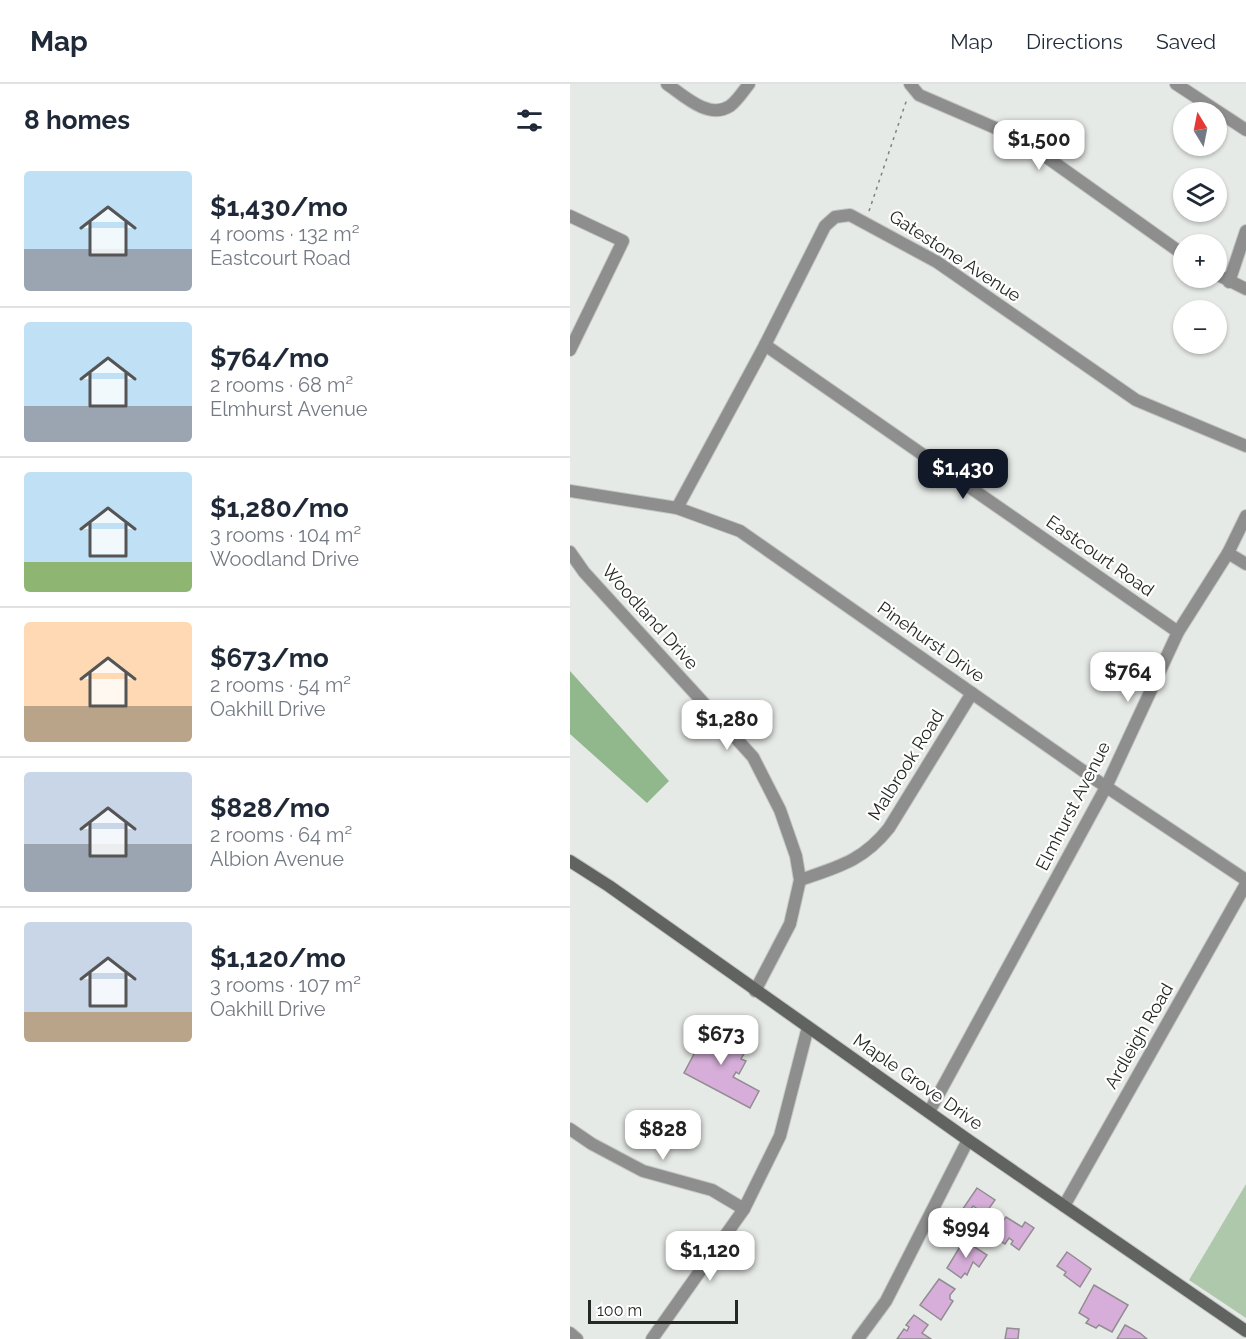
<!DOCTYPE html>
<html lang="en">
<head>
<meta charset="utf-8">
<style>
  body { margin:0; font-family:Raleway,sans-serif; background:#f2f2f3; color:#1f2937; height:100vh; display:flex; flex-direction:column; font-size:22px; white-space:nowrap }
  * { box-sizing:border-box; margin:0 }
  p { font-size:20px; color:#747a83 }
  .icon { flex:none; width:33px; height:33px; fill:none; stroke:currentColor; stroke-width:2; stroke-linecap:round; stroke-linejoin:round }
  .map { position:relative; flex:1; overflow:hidden }
  .drawer { display:flex; flex-direction:column; background:#fff; width:570px }
  .drawer>* { flex:none }
  .needle { width:39px; rotate:350deg }
  .fabs { position:absolute; left:603px; top:18px; display:grid; gap:12px }
  .fabs a { display:grid; place-items:center; width:54px; height:54px; border-radius:50%; background:#fff; box-shadow:0 2px 4px #0004; font-size:30px }
  .scale { position:absolute; left:18px; bottom:15px; width:150px; box-sizing:border-box; padding-left:6px; border:3px solid #262826; border-top:0; font-size:16px; line-height:21px; white-space:nowrap; color:#262826; -webkit-text-stroke:4px #fff; paint-order:stroke }
  .price { position:absolute; translate:-50% -51px; padding:0 14px; border-radius:12px; background:#fff; color:#222; font-size:20px; line-height:39px; filter:drop-shadow(0 2px 3px #0008) }
  .price::after { content:''; position:absolute; left:50%; top:36px; width:18px; height:14px; margin-left:-9px; background:inherit; clip-path:polygon(0 0,100% 0,50% 100%) }
  .price.active { background:#111827; color:#fff }
  ul { padding:0; list-style:none }
  li { display:flex; align-items:center; gap:18px; height:150px; padding:0 24px }
  li+li { border-top:2px solid #e0e1e3 }
  li span { display:grid; place-items:center; flex:none; width:168px; height:120px; border-radius:6px; color:#555 }
  li>.icon { margin-inline-start:auto }
  span .icon { width:72px; height:72px; fill:#fffc; stroke-width:1 }
  li b { font-size:26px }
  h2 { display:flex; justify-content:space-between; align-items:center; height:72px; padding:0 24px; font-size:26px }
  header { display:flex; align-items:center; gap:36px; box-sizing:border-box; height:84px; padding:0 30px; background:#fff; border-bottom:2px solid #e0e1e3 }
  header strong { font-size:28px }
  nav { display:flex; gap:33px; margin-inline-start:auto; font-size:21px }
  main { display:flex; flex:1; min-height:0 }
  .map>svg:first-child { display:block }
  .green { fill:#adc8ab }
  .forest { fill:#91b88d }
  .building { fill:#d6aed9; stroke:#918d91; stroke-width:1.5 }
  .lines { fill:none; stroke-linecap:round; stroke-linejoin:round }
  .street-casing { stroke:#c3c7c3; stroke-width:14 }
  .secondary-casing { stroke:#c3c7c3; stroke-width:14 }
  .path { stroke:#7e817e; stroke-width:1.5; stroke-dasharray:3 4.5; stroke-linecap:butt }
  .street { stroke:#8d8e8d; stroke-width:12 }
  .secondary { stroke:#616361; stroke-width:12 }
  .labels { text-anchor:middle; stroke-width:4.5; stroke-linejoin:round; paint-order:stroke }
  .street-label { font-size:18px; fill:#262826; stroke:#fff }
</style>
</head>
<body>
<header>
<strong>Map</strong>
<nav><a>Map</a><a>Directions</a><a>Saved</a></nav>
</header>
<main>
<section class="drawer">
<h2>8 homes<svg class="icon" aria-label="filters" viewBox="0 0 24 24"><path d="M4 7h16M4 17h16"/><circle cx="9" cy="7" r="2"/><circle cx="15" cy="17" r="2"/></svg></h2>
<ul>
<li><span style="background:linear-gradient(#bfe0f5 65%,#9aa5b1 0)"><svg class="icon" aria-label="home" viewBox="0 0 24 24"><path d="M3 11l9-7 9 7M6 9v11h12V9"/></svg></span><div><b>$1,430/mo</b><p>4 rooms · 132 m²</p><p>Eastcourt Road</p></div></li>
<li><span style="background:linear-gradient(#bfe0f5 70%,#9aa5b1 0)"><svg class="icon" aria-label="home" viewBox="0 0 24 24"><path d="M3 11l9-7 9 7M6 9v11h12V9"/></svg></span><div><b>$764/mo</b><p>2 rooms · 68 m²</p><p>Elmhurst Avenue</p></div></li>
<li><span style="background:linear-gradient(#bfe0f5 75%,#8fb573 0)"><svg class="icon" aria-label="home" viewBox="0 0 24 24"><path d="M3 11l9-7 9 7M6 9v11h12V9"/></svg></span><div><b>$1,280/mo</b><p>3 rooms · 104 m²</p><p>Woodland Drive</p></div></li>
<li><span style="background:linear-gradient(#ffd9b3 70%,#b9a48a 0)"><svg class="icon" aria-label="home" viewBox="0 0 24 24"><path d="M3 11l9-7 9 7M6 9v11h12V9"/></svg></span><div><b>$673/mo</b><p>2 rooms · 54 m²</p><p>Oakhill Drive</p></div></li>
<li><span style="background:linear-gradient(#c9d6e8 60%,#9aa5b1 0)"><svg class="icon" aria-label="home" viewBox="0 0 24 24"><path d="M3 11l9-7 9 7M6 9v11h12V9"/></svg></span><div><b>$828/mo</b><p>2 rooms · 64 m²</p><p>Albion Avenue</p></div></li>
<li><span style="background:linear-gradient(#c9d6e8 75%,#b9a48a 0)"><svg class="icon" aria-label="home" viewBox="0 0 24 24"><path d="M3 11l9-7 9 7M6 9v11h12V9"/></svg></span><div><b>$1,120/mo</b><p>3 rooms · 107 m²</p><p>Oakhill Drive</p></div></li>
</ul>
</section>
<div class="map">
<svg width="676" height="1255" viewBox="0 0 676 1255">
  <rect width="100%" height="100%" fill="#e6eae6"/>
  <polygon class="green" points="676,1100 676,1234 619,1196"/>
  <polygon class="forest" points="0,587 99,697 77,719 0,650"/>
  <g class="building">
    <polygon points="141,938 164,951 160,959 175,968 171,975 176,977 169,990 166,988 163,993 189,1007 180,1024 114,989"/>
    <polygon points="407,1104 425,1116 415,1130 403,1122 400,1126 404,1129 397,1138 388,1132"/>
    <polygon points="436,1133 452,1143 455,1138 464,1144 449,1166 441,1160 443,1157 439,1154 435,1160 423,1152"/>
    <polygon points="394,1156 417,1171 409,1183 403,1178 397,1191 395,1189 391,1194 377,1184"/>
    <polygon points="497,1168 521,1185 510,1203 494,1191 496,1188 487,1182"/>
    <polygon points="369,1195 385,1205 380,1211 380,1215 383,1217 371,1236 350,1221"/>
    <polygon points="524,1201 558,1221 542,1248 529,1241 526,1244 516,1239 519,1235 509,1229"/>
    <polygon points="344,1231 358,1241 352,1249 361,1255 327,1255 334,1245 337,1247 339,1243 336,1241"/>
    <polygon points="555,1241 570,1249 577,1255 547,1255"/>
    <polygon points="437,1244 449,1245 448,1255 435,1255"/>
  </g>
  <g class="lines">
    <g class="street-casing">
      <g id="street">
        <path d="M97 0C114 12 139 36 160 22 167 17 174 6 179 0"/>
        <polyline points="340,0 349,11 451,55 614,171"/>
        <polyline points="606,0 676,46"/>
        <polyline points="0,132 53,157 0,266"/>
        <polyline points="646,190 676,205"/>
        <polyline points="659,198 676,147"/>
        <polyline points="195,261 608,548"/>
        <polyline points="0,407 107,424 170,447 529,698 676,796"/>
        <polyline points="107,424 195,261 255,142 265,133 280,131 367,178 566,316 676,362"/>
        <polyline points="0,468 14,488 183,673 210,726 226,772 230,796 220,840 185,907"/>
        <polyline points="658,469 676,480"/>
        <path d="M230 796C268 783 293 777 319 744L402 609"/>
        <polyline points="359,1028 536,703 608,548 658,469 676,432"/>
        <polyline points="0,1045 22,1060 73,1087 142,1106 174,1125"/>
        <polyline points="494,1122 676,800"/>
        <polyline points="0,1249 7,1255"/>
        <polyline points="82,1255 174,1125 210,1052 238,943"/>
        <polyline points="288,1255 316,1217 398,1056"/>
      </g>
    </g>
    <g class="secondary-casing">
      <polyline id="secondary" points="0,777 39,802 398,1056 676,1247"/>
    </g>
    <polyline class="path" points="299,127 337,15"/>
    <use href="#street" class="street"/>
    <use href="#secondary" class="secondary"/>
  </g>
  <g class="labels">
    <g class="street-label">
      <text transform="translate(385 172) rotate(33)" y="6">Gatestone Avenue</text>
      <text transform="translate(530 472) rotate(35)" y="6">Eastcourt Road</text>
      <text transform="translate(80 533) rotate(48)" y="6">Woodland Drive</text>
      <text transform="translate(361 558) rotate(35)" y="6">Pinehurst Drive</text>
      <text transform="translate(336 681) rotate(-58)" y="6">Malbrook Road</text>
      <text transform="translate(503 722) rotate(-63)" y="6">Elmhurst Avenue</text>
      <text transform="translate(569 952) rotate(-60)" y="6">Ardleigh Road</text>
      <text transform="translate(348 998) rotate(35)" y="6">Maple Grove Drive</text>
    </g>
  </g>
</svg>
<div class="fabs">
<a><svg class="needle" viewBox="-14 -14 28 28"><path d="M0-13l5 13h-10z" fill="#e53935"/><path d="M0 13l5-13h-10z" fill="#747a83"/></svg></a>
<a><svg class="icon" aria-label="layers" viewBox="0 0 24 24"><path d="M12 4l9 5-9 5-9-5zM3 14l9 5 9-5"/></svg></a>
<a>+</a>
<a>−</a>
</div>
<div class="scale">100 m</div>
<b class="price" style="left:469px;top:87px">$1,500</b>
<b class="price active" style="left:393px;top:416px">$1,430</b>
<b class="price" style="left:558px;top:619px">$764</b>
<b class="price" style="left:157px;top:667px">$1,280</b>
<b class="price" style="left:151px;top:982px">$673</b>
<b class="price" style="left:93px;top:1077px">$828</b>
<b class="price" style="left:396px;top:1175px">$994</b>
<b class="price" style="left:140px;top:1198px">$1,120</b>
</div>
</main>
</body>
</html>
